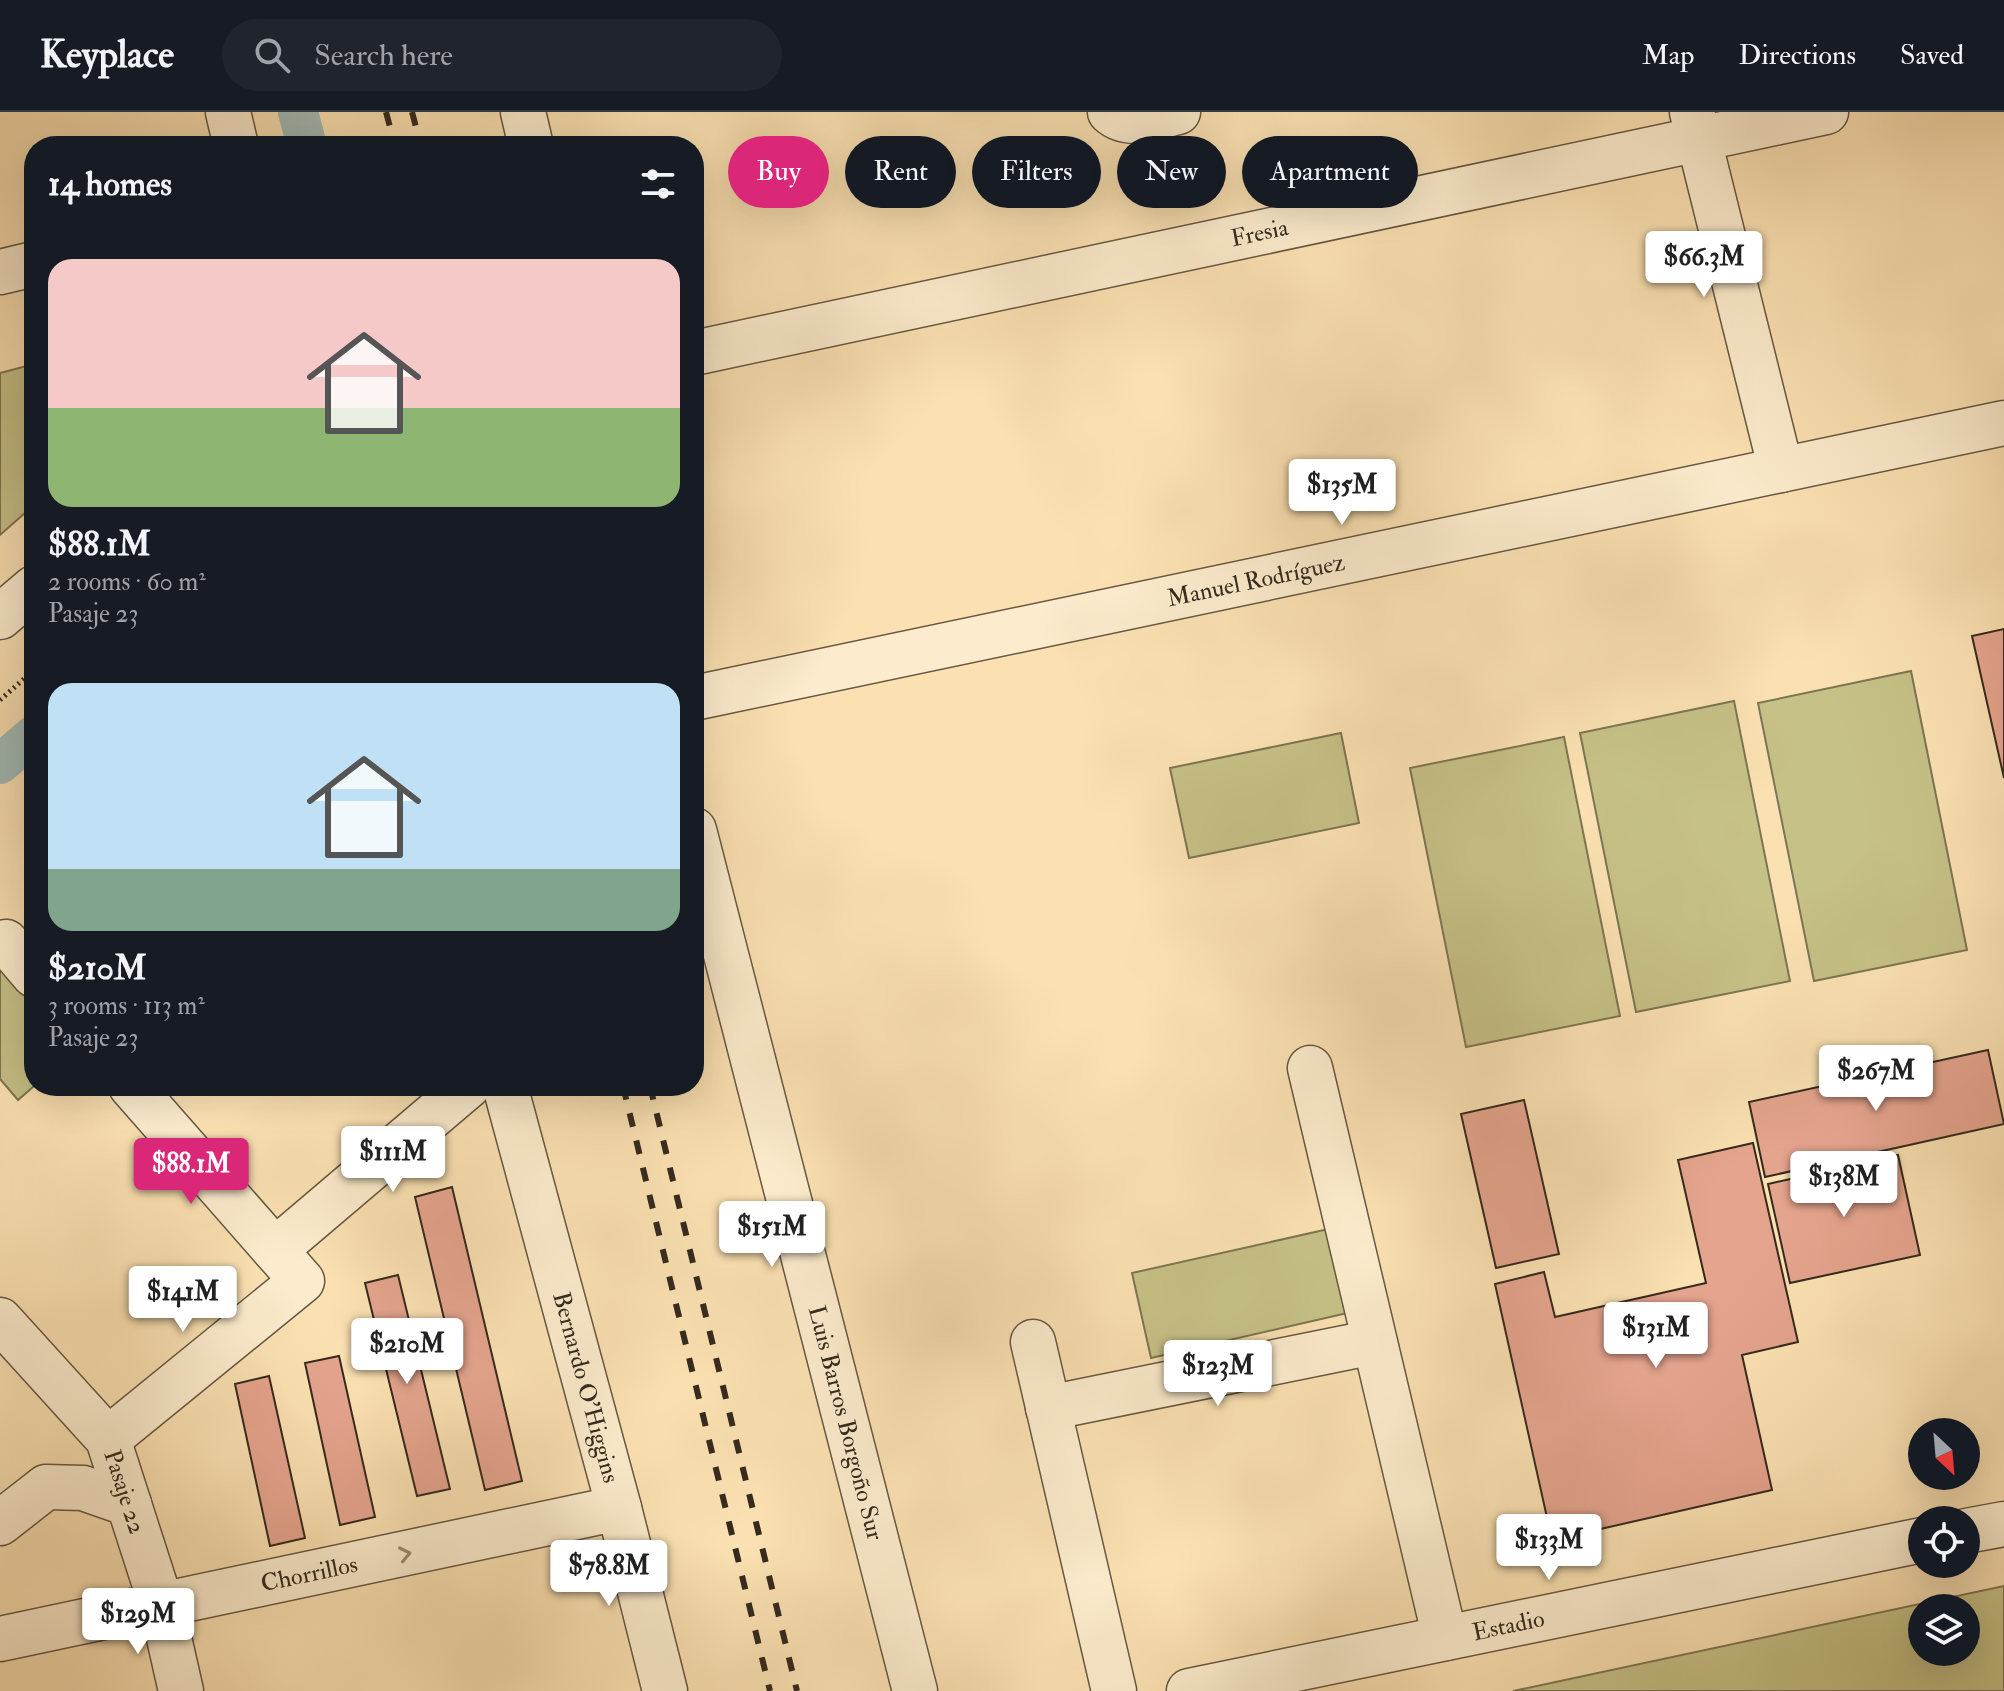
<!DOCTYPE html>
<html lang="en">
<head>
<meta charset="utf-8">
<style>
  body { margin:0; font-family:"IM FELL Double Pica",serif; background:#20242c; color:#f1f3f6; height:100vh; display:flex; flex-direction:column; font-size:30px; white-space:nowrap }
  * { box-sizing:border-box; margin:0 }
  p { font-size:26px; color:#9ea1a6 }
  .icon { flex:none; width:44px; height:44px; fill:none; stroke:currentColor; stroke-width:2; stroke-linecap:round; stroke-linejoin:round }
  .map { position:relative; flex:1; overflow:hidden }
  .panel { position:absolute; left:24px; top:24px; width:680px; height:960px; display:flex; flex-direction:column; background:#171b24; border-radius:32px; box-shadow:0 8px 32px #0002 }
  .panel>* { flex:none }
  .banner { position:absolute; left:728px; top:24px; width:760px; height:72px; display:flex; gap:16px }
  .needle { width:52px; rotate:154deg }
  .fabs { position:absolute; left:1908px; top:1306px; display:grid; gap:16px }
  .fabs a { display:grid; place-items:center; width:72px; height:72px; border-radius:50%; background:#171b24; box-shadow:0 8px 32px #0002; font-size:40px }
  .price { position:absolute; translate:-50% -68px; padding:0 18px; border-radius:8px; background:#fff; color:#222; font-size:26px; line-height:52px; filter:drop-shadow(0 2px 4px #0008) }
  .price::after { content:''; position:absolute; left:50%; top:48px; width:24px; height:18px; margin-left:-12px; background:inherit; clip-path:polygon(0 0,100% 0,50% 100%) }
  .price.current { background:#db2777; color:#fff }
  ul { padding:0; list-style:none }
  li { display:grid; align-content:center; gap:16px; height:424px; padding:0 24px }
  li span { display:grid; place-items:center; height:248px; border-radius:24px; color:#555 }
  li>.icon { margin-inline-start:auto }
  span .icon { width:144px; height:144px; fill:#fffc; stroke-width:1 }
  li b { font-size:34px }
  h2 { display:flex; justify-content:space-between; align-items:center; height:96px; padding:0 24px; font-size:34px }
  .chip { padding:0 28px; border-radius:36px; background:#171b24; box-shadow:0 8px 32px #0002; font-size:28px; line-height:72px }
  .chip.current { background:#db2777; color:#fff }
  header { display:flex; align-items:center; gap:48px; box-sizing:border-box; height:112px; padding:0 40px; background:#171b24; border-bottom:2px solid #363941 }
  header strong { font-size:38px }
  nav { display:flex; gap:44px; margin-inline-start:auto; font-size:28px }
  .search { width:560px; height:72px; background:#20242c; display:flex; align-items:center; gap:20px; box-sizing:border-box; padding:0 28px; border-radius:44px; color:#9ea1a6; font-size:30px }
  .map>svg:first-child { display:block }
  .green { fill:#c6c187; stroke:#7d7652; stroke-width:2; fill-rule:evenodd }
  .lines { fill:none; stroke-linecap:round; stroke-linejoin:round }
  .canal { stroke:#a2bbb6; stroke-width:40 }
  .building { fill:#e5a48e; stroke:#342a1e; stroke-width:2 }
  .minor-casing { stroke:#665843; stroke-width:47 }
  .tertiary-casing { stroke:#665843; stroke-width:47 }
  .path { stroke:#342a1e; stroke-width:5; stroke-dasharray:2 4; stroke-linecap:butt }
  .minor { stroke:#fceccd; stroke-width:44 }
  .tertiary { stroke:#fceccd; stroke-width:44 }
  .rail { stroke:#342a1e; stroke-width:6; stroke-dasharray:14 14; stroke-linecap:butt }
  .oneway { stroke:#988b76 }
  .labels { text-anchor:middle; stroke-width:6; stroke-linejoin:round; paint-order:stroke }
  .street-label { font-size:24px; fill:#342a1e; stroke:#fceccd }
</style>
</head>
<body>
<header>
<strong>Keyplace</strong>
<div class="search"><svg class="icon" aria-label="search" viewBox="0 0 24 24"><circle cx="10" cy="10" r="6"/><path d="M15 15l6 6"/></svg>Search here</div>
<nav><a>Map</a><a>Directions</a><a>Saved</a></nav>
</header>
<div class="map">
<svg width="2004" height="1579" viewBox="0 0 2004 1579">
  <rect width="100%" height="100%" fill="#fbe1b2"/>
  <filter id="stains"><feTurbulence type="fractalNoise" baseFrequency=".0025" numOctaves="4"/><feColorMatrix values="0 0 0 0 .2 0 0 0 0 .09 0 0 0 0 .02 0 0 0 .5 -.17"/></filter>
  <radialGradient id="worn" r=".72"><stop offset=".6" stop-color="#630" stop-opacity="0"/><stop offset="1" stop-color="#630" stop-opacity=".3"/></radialGradient>
  <g class="green">
    <polygon points="34,252 34,393 0,423 0,261"/>
    <polygon points="1911,559 1967,838 1814,869 1758,591"/>
    <polygon points="1734,589 1790,869 1636,900 1580,621"/>
    <polygon points="1341,621 1359,711 1189,746 1170,656"/>
    <polygon points="1564,625 1620,904 1466,935 1410,656"/>
    <polygon points="0,851 34,890 34,974 18,988 0,967"/>
    <polygon points="1333,1116 1352,1200 1151,1246 1132,1161"/>
    <path d="M2004 1474V1579H1513ZM1966 1496V1540H1922V1496Z"/>
  </g>
  <g class="lines">
    <g class="canal">
      <polyline points="298,0 307,34"/>
      <polyline points="0,652 34,623"/>
    </g>
  </g>
  <g class="building">
    <polygon points="2004,517 2004,666 1972,524"/>
    <polygon points="1988,938 2004,1012 1765,1065 1749,990"/>
    <polygon points="1524,988 1559,1142 1496,1156 1461,1002"/>
    <polygon points="1753,1031 1798,1230 1742,1243 1772,1378 1552,1428 1495,1172 1544,1160 1555,1205 1706,1171 1678,1048"/>
    <polygon points="1898,1043 1920,1143 1790,1171 1768,1072"/>
    <polygon points="452,1075 522,1369 485,1378 415,1085"/>
    <polygon points="398,1163 450,1377 417,1384 365,1171"/>
    <polygon points="339,1244 375,1405 340,1413 305,1251"/>
    <polygon points="269,1264 305,1426 270,1434 235,1272"/>
  </g>
  <g class="lines">
    <g class="minor-casing">
      <g id="minor">
        <polyline points="228,0 236,34"/>
        <path d="M1110 0C1129 17 1156 5 1178 0"/>
        <polyline points="1692,0 1781,358"/>
        <polyline points="0,160 34,152"/>
        <path id="s1" d="M694 241 1826 0"/>
        <polyline points="0,505 34,476"/>
        <path id="s2" d="M694 586 2004 311"/>
        <polyline points="6,830 34,863"/>
        <polyline points="1310,956 1445,1526"/>
        <path id="s3" d="M505 974 619 1396"/>
        <polyline points="275,1138 468,974"/>
        <path id="s4" d="M0 1208 108 1327 162 1495 181 1579"/>
        <polyline points="1033,1230 1114,1579"/>
        <polyline points="1048,1296 1374,1230"/>
        <polyline points="108,1327 302,1169 131,974"/>
        <polyline points="0,1411 46,1375 83,1376 129,1392"/>
      </g>
    </g>
    <g class="tertiary-casing">
      <g id="tertiary">
        <polyline points="523,0 531,34"/>
        <path id="s5" d="M694 718 915 1579"/>
        <polyline points="1966,1419 2004,1412"/>
        <path id="s6" d="M0 1527 619 1396 665 1579"/>
        <path id="s7" d="M1189 1579 1922 1428"/>
      </g>
    </g>
    <polyline class="path" points="0,588 34,558"/>
    <use href="#minor" class="minor"/>
    <use href="#tertiary" class="tertiary"/>
    <g class="rail">
      <polyline points="386,0 395,34"/>
      <polyline points="412,0 421,34"/>
      <polyline points="623,974 770,1579"/>
      <polyline points="650,974 797,1579"/>
    </g>
  </g>
  <defs><path id="oneway-chevron" d="M-2-3.5L2.5 0L-2 3.5" fill="none" stroke-width="1.6" stroke-linecap="round" stroke-linejoin="round" transform="scale(2)"/></defs>
  <use class="oneway" href="#oneway-chevron" transform="translate(405 1442) rotate(-12)"/>
  <g class="labels">
    <g class="street-label">
      <text dy="8" stroke="none"><textPath href="#s1" startOffset="578">Fresia</textPath></text>
      <text dy="8" stroke="none"><textPath href="#s2" startOffset="574">Manuel Rodríguez</textPath></text>
      <text dy="8" stroke="none"><textPath href="#s3" startOffset="312">Bernardo O'Higgins</textPath></text>
      <text dy="8" stroke="none"><textPath href="#s5" startOffset="612">Luis Barros Borgoño Sur</textPath></text>
      <text dy="8" stroke="none"><textPath href="#s4" startOffset="216">Pasaje 22</textPath></text>
      <text dy="8" stroke="none"><textPath href="#s6" startOffset="316">Chorrillos</textPath></text>
      <text dy="8" stroke="none"><textPath href="#s7" startOffset="326">Estadio</textPath></text>
    </g>
  </g>
  <rect width="100%" height="100%" filter="url(#stains)"/>
  <rect width="100%" height="100%" fill="url(#worn)"/>
</svg>
<div class="fabs">
<a><svg class="needle" viewBox="-14 -14 28 28"><path d="M0-13l5 13h-10z" fill="#e53935"/><path d="M0 13l5-13h-10z" fill="#9ea1a6"/></svg></a>
<a><svg class="icon" aria-label="locate" viewBox="0 0 24 24"><circle cx="12" cy="12" r="6"/><path d="M12 2v4M12 18v4M2 12h4M18 12h4"/></svg></a>
<a><svg class="icon" aria-label="layers" viewBox="0 0 24 24"><path d="M12 4l9 5-9 5-9-5zM3 14l9 5 9-5"/></svg></a>
</div>
<b class="price" style="left:1704px;top:187px">$66.3M</b>
<b class="price" style="left:1342px;top:415px">$135M</b>
<b class="price" style="left:1876px;top:1001px">$267M</b>
<b class="price" style="left:393px;top:1082px">$111M</b>
<b class="price current" style="left:191px;top:1094px">$88.1M</b>
<b class="price" style="left:1844px;top:1107px">$138M</b>
<b class="price" style="left:772px;top:1157px">$151M</b>
<b class="price" style="left:183px;top:1222px">$141M</b>
<b class="price" style="left:1656px;top:1258px">$131M</b>
<b class="price" style="left:407px;top:1274px">$210M</b>
<b class="price" style="left:1218px;top:1296px">$123M</b>
<b class="price" style="left:1549px;top:1470px">$133M</b>
<b class="price" style="left:609px;top:1496px">$78.8M</b>
<b class="price" style="left:138px;top:1544px">$129M</b>
<div class="banner">
<a class="chip current">Buy</a>
<a class="chip">Rent</a>
<a class="chip">Filters</a>
<a class="chip">New</a>
<a class="chip">Apartment</a>
</div>
<section class="panel">
<h2>14 homes<svg class="icon" aria-label="filters" viewBox="0 0 24 24"><path d="M4 7h16M4 17h16"/><circle cx="9" cy="7" r="2"/><circle cx="15" cy="17" r="2"/></svg></h2>
<ul>
<li><span style="background:linear-gradient(#f6c9c9 60%,#8fb573 0)"><svg class="icon" aria-label="home" viewBox="0 0 24 24"><path d="M3 11l9-7 9 7M6 9v11h12V9"/></svg></span><div><b>$88.1M</b><p>2 rooms · 60 m²</p><p>Pasaje 23</p></div></li>
<li><span style="background:linear-gradient(#bfe0f5 75%,#7fa58c 0)"><svg class="icon" aria-label="home" viewBox="0 0 24 24"><path d="M3 11l9-7 9 7M6 9v11h12V9"/></svg></span><div><b>$210M</b><p>3 rooms · 113 m²</p><p>Pasaje 23</p></div></li>
</ul>
</section>
</div>
</body>
</html>
